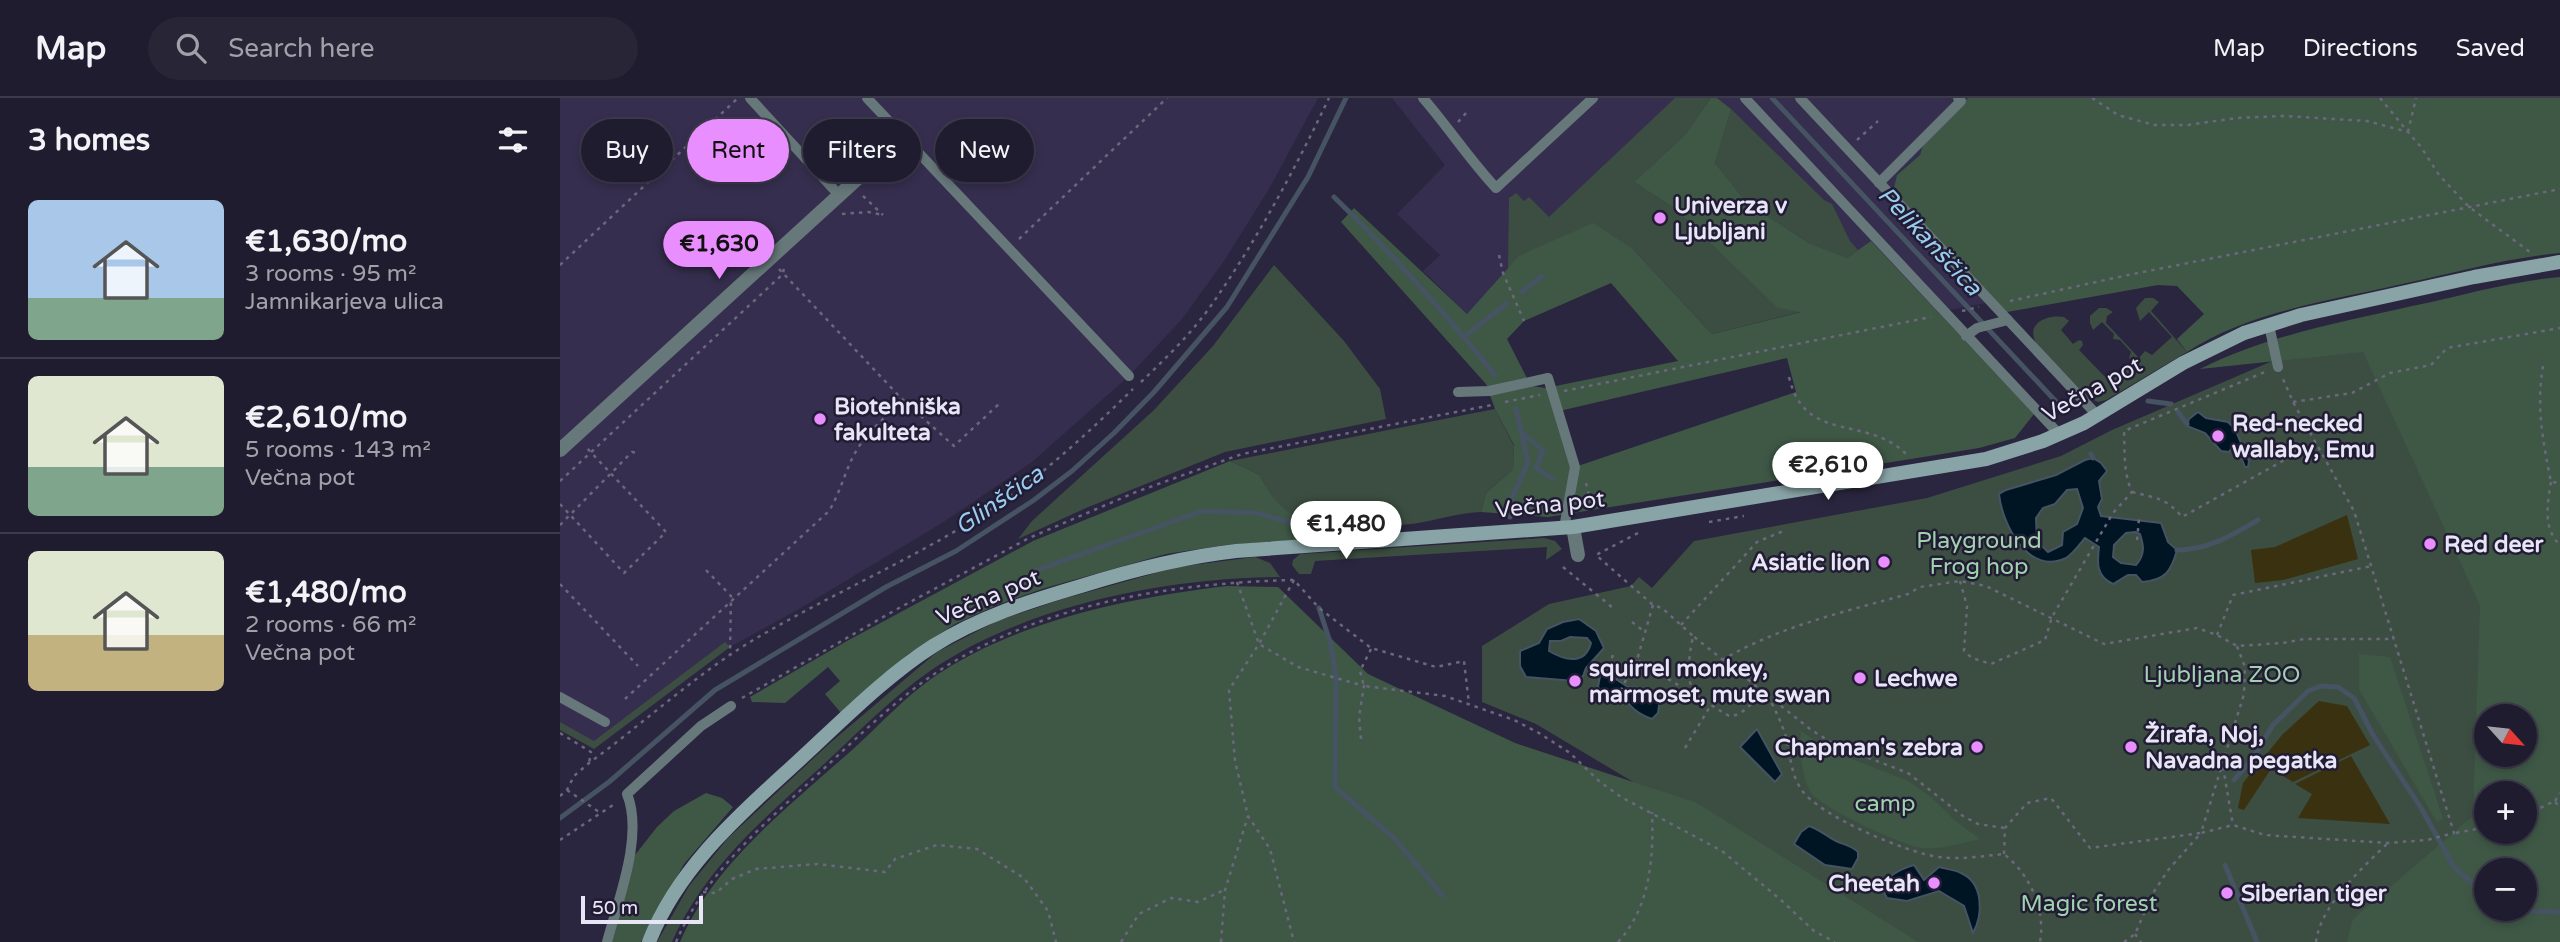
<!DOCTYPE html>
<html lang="en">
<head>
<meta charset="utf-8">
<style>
  body { margin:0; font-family:"Varela Round",sans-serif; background:#282537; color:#f1f3f6; height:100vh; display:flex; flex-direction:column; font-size:26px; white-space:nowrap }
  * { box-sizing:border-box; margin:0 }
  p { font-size:23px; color:#a2a1aa }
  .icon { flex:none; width:38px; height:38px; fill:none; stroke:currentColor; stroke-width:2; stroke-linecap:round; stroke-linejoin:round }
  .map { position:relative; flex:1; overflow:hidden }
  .panel { display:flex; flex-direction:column; background:#201c2f; width:560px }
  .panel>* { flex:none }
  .hud { position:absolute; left:21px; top:21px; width:665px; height:63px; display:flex; gap:14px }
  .needle { width:46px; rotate:117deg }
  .buttons { position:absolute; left:1914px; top:606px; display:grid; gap:14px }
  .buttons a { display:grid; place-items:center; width:63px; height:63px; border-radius:50%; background:#201c2f; box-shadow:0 4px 10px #0003,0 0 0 2px #3d3a4b; font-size:35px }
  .scale { position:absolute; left:21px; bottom:18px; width:122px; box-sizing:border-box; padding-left:7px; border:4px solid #e7e5f6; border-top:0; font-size:19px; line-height:24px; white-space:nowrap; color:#e7e5f6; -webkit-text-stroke:5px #211c34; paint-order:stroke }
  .price { position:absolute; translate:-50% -60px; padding:0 16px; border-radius:24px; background:#fff; color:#222; font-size:23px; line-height:46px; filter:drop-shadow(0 2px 4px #0008) }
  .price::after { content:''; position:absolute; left:50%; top:42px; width:21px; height:16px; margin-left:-10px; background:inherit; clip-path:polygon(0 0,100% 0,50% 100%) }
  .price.selected { background:#e98efe; color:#111 }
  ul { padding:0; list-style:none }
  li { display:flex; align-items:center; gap:21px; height:175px; padding:0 28px }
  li+li { border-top:2px solid #3d3a4b }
  li span { display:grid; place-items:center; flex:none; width:196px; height:140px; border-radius:10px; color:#555 }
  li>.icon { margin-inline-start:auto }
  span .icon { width:84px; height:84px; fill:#fffc; stroke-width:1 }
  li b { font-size:30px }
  h2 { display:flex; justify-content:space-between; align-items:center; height:84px; padding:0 28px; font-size:30px }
  .chip { padding:0 24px; border-radius:32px; background:#201c2f; box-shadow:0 4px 10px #0003,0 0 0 2px #3d3a4b; font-size:24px; line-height:63px }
  .chip.selected { background:#e98efe; color:#111 }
  header { display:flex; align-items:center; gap:42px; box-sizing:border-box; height:98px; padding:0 35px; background:#201c2f; border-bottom:2px solid #3d3a4b }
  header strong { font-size:33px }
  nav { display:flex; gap:38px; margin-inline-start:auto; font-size:24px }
  .search { width:490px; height:63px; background:#282537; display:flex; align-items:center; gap:18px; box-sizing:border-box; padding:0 24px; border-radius:38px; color:#a2a1aa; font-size:26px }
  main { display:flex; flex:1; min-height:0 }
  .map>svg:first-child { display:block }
  .built { fill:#352e4e }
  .green { fill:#3c4e41; fill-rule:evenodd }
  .forest { fill:#3f5846; fill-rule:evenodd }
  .sand { fill:#3a3111 }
  .water { fill:#001524; stroke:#455363; stroke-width:2; fill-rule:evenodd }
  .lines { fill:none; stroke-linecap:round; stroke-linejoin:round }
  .stream { stroke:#455363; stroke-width:5 }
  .path { stroke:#6b677d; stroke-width:2.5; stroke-dasharray:3.5 5; stroke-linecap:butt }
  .lane { stroke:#67787a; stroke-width:10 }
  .street { stroke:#67787a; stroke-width:14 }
  .secondary { stroke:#89a4a7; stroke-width:14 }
  .poi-dot { fill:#e98efe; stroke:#211c34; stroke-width:2.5 }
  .labels { text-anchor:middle; stroke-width:5; stroke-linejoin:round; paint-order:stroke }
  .poi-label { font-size:23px; font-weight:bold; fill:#e7e5f6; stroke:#211c34; text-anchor:start }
  .street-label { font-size:23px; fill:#e7e5f6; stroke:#211c34 }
  .park-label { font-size:23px; fill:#a0d2ae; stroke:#211c34 }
  .water-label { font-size:24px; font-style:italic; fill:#99cdef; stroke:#211c34 }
</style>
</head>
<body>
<header>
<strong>Map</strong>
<div class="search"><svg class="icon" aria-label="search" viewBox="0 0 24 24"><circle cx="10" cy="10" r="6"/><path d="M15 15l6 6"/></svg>Search here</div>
<nav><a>Map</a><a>Directions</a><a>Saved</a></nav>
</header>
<main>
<section class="panel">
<h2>3 homes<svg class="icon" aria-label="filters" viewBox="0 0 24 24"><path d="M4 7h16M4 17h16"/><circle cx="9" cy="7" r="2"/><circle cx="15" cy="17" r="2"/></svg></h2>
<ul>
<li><span style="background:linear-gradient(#a9c7e8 70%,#7fa58c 0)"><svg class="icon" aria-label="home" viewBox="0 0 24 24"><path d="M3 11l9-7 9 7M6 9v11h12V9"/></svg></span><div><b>€1,630/mo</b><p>3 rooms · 95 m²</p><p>Jamnikarjeva ulica</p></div></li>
<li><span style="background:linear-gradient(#dfe7d0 65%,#7fa58c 0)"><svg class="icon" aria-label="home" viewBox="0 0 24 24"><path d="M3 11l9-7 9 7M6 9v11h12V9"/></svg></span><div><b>€2,610/mo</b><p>5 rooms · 143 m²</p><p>Večna pot</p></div></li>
<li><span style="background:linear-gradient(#dfe7d0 60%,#c2b280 0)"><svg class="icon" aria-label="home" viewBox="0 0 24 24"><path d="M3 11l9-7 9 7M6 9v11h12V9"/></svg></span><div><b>€1,480/mo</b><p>2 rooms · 66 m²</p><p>Večna pot</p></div></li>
</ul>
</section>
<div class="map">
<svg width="2000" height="844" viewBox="0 0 2000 844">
  <rect width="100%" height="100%" fill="#2b263f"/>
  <g class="built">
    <polygon points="0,0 758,0 709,91 664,163 622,221 569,278 472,364 382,425 239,511 170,549 35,649 0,629"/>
    <polygon points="832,0 1408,0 1366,36 1360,57 1337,77 1436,203 1379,214 1074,152 907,216 863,173 880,157 837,116 885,67"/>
  </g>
  <g class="green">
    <polygon points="1115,0 1151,0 1125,37 1074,84 1114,110 1139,135 1244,213 1152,236 1074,152 948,170 949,100 956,95 964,103 969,99 989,119"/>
    <polygon points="1171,11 1264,102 1272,106 1290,143 1298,152 1287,160 1249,145 1187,105 1155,65"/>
    <polygon points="714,167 784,243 820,291 826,321 665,354 526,410 458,441 472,423 594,312 653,248"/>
    <path d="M1585 200H1593L1599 204 1591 213 1627 254 1546 302 1538 304 1527 299 1477 246C1464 226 1487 216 1504 219L1509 223 1501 232 1513 246 1519 242 1522 243 1523 247 1519 252 1550 284 1573 264 1569 260 1571 254 1560 242 1553 241 1554 236 1542 224 1533 232 1530 225V218L1539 210H1546L1553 214 1547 218 1546 225 1579 260 1585 253 1592 257 1612 239 1589 214 1580 223 1576 210Z"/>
    <path d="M1958 202 2000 844H1325L1286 811 976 626 922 604V548L989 506 1071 488 1079 479 1092 490 1134 443 1367 400 1501 358 1552 332 1717 261ZM1927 618H1965V656H1927ZM1927 695H1965V733H1927ZM1927 772H1965V810H1927Z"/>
    <path d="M935 311 954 348 953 371 926 395 921 414C893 415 867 426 839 427L836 420 824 415 804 416 788 406C743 428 722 425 700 377L670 363Z"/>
    <polygon points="984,440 995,443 1002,451 986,462 987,449 755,463 751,476 739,476 732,467 733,462 740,456"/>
    <path d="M695 459 710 465 720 479C606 480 466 507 370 573 327 603 290 643 251 678 196 727 142 776 112 844H97L129 788 168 740 270 645 377 554 437 523 503 501 617 469Z"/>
    <polygon points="165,544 170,549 34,651 0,632 0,624 34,643"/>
  </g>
  <g class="forest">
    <path d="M1151 0H1157L1171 11 1155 65 1187 105 1249 145 1287 160 1311 143 1474 316 1455 340 1419 350 1382 356 988 419 921 414 926 395 953 371 954 347 935 311 926 286 781 124 794 110 907 216 959 158 1033 125 1074 152 1152 236 1241 214 1218 210 1114 110 1074 84 1125 37ZM1051 185 1118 263 986 290 971 288 947 241 964 223ZM1227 260 1236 294 1012 370 995 314Z"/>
    <path d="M1408 0H2000V155C1947 160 1894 175 1842 186 1769 203 1691 213 1627 254L1617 241 1644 216 1617 188 1598 187 1447 214 1342 104 1334 90 1337 77 1360 57 1366 36Z"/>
    <path d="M2000 179V844H1787L1793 821 1913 718 1920 507 1803 254 1640 271C1709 237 1778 225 1852 208 1901 198 1950 183 2000 179ZM1927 618H1965V656H1927ZM1927 695H1965V733H1927ZM1927 772H1965V810H1927Z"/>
    <path d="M670 363 700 377C717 414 744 436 780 404 788 406 793 411 801 414 810 418 824 415 837 420L841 434 665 447 606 456 485 490 437 507 395 526 348 556 281 615 265 596 280 583 268 569 225 605 192 604 190 599 287 543 473 443Z"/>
    <path d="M667 488 718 489 808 576 955 645 1137 705 1358 844H120C147 781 201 732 252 687 269 672 287 657 304 641 326 620 346 599 371 581 454 523 567 500 667 488Z"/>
    <polygon points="1799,556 1830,559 1883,721 1877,724 1799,591"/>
    <path d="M1241 633 1269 652 1348 683 1371 699 1394 722 1420 741C1402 745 1380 752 1362 750 1341 747 1264 711 1251 695 1243 684 1238 647 1241 633Z"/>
    <polygon points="146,695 162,700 173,709 124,766 81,844 49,844 75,757 97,729 114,713"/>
  </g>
  <g class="sand">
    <polygon points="1787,417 1798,461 1723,482 1695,485 1691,452 1715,449"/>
    <polygon points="1759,603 1787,608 1810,647 1733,684 1711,671 1684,712 1678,710 1683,685 1722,637"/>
    <polygon points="1791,658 1830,726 1738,720 1752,696 1735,686"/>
  </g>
  <g class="water">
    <polygon points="1638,314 1646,320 1668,324 1675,331 1689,363 1688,369 1685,369 1678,352 1673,348 1669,354 1661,353 1645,335 1627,328 1629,321"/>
    <path d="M1533 360 1541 365 1547 373 1539 383 1542 401 1538 409 1541 418 1601 425 1608 444 1617 452C1611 474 1605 482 1582 484L1576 477H1568L1553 486C1536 478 1537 465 1539 449L1525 440C1520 446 1513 456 1506 460 1468 478 1442 426 1439 396L1446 392 1496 377 1525 362ZM1517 391 1523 410 1517 426 1503 434 1502 447 1488 454 1477 443 1476 420 1483 410 1495 406 1507 392ZM1575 434 1580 436C1584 448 1585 457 1576 467L1561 465 1553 459 1554 447 1566 435Z"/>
    <path d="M1019 521 1036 533 1044 550 1026 570 1023 578 1015 583 966 579 960 568V553L979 545 987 531 1003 524ZM1010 539 1027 540 1031 545C1025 568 1004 562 989 553L990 543H1001Z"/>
    <path d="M1044 576 1051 578 1068 589 1090 591 1100 601 1098 615 1092 621C1080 617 1069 609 1063 597L1042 594 1038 589 1040 578Z"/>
    <polygon points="1197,631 1222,676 1215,684 1180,649"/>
    <path d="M1249 728C1259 731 1266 738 1276 743 1284 747 1291 747 1298 754V760L1292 771 1265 767 1234 746 1241 734Z"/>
    <path d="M1354 767 1364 782 1379 769C1386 771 1395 772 1401 775 1424 785 1423 817 1413 835L1404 808 1379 793 1347 803 1327 800 1321 789C1328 777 1340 771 1354 767Z"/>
  </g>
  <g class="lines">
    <g class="stream">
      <polyline points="1212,0 1502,310"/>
      <path d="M774 99C832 155 885 215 935 277"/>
      <polyline points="962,194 982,178"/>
      <polyline points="904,239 946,206"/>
      <polyline points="1588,303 1611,306"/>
      <polyline points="1618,314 1627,326"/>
      <polyline points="963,335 983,353 976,370 993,381"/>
      <polyline points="1531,356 1533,360"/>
      <polyline points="950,419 948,408 968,365 956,311"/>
      <path d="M1617 452C1648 452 1672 437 1698 422"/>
      <polyline points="477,472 642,413 696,415 748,429"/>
      <polyline points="759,510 771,547 776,581 775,689 835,741 882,797"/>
      <polyline points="1674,682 1693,660 1713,627 1748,593 1761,588 1778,589 1794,600 1813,637 1861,710 1894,769 1927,798"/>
      <polyline points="0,720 49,684 155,592 326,489 396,453 474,402 512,373 554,335 594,294 667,209 748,79 786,0"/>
      <polyline points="1665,767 1697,844"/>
      <polyline points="1940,810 1942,812 2000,814"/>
    </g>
    <g class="path">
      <polyline points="1532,0 1558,17 1594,27 1628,27 1676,20 1723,18 1807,23 1848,34 1861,49 1879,77 1909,109 1970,154"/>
      <polyline points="1820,0 1848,34"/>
      <polyline points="898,24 906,15"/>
      <polyline points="1848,34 1856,0"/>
      <polyline points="1297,42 1318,23"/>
      <polyline points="303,98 323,117"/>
      <polyline points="282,116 308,114 323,117"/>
      <polyline points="459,141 607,0"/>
      <polyline points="939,157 943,175 964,223"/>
      <polyline points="0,167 178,0"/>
      <polyline points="219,171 341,300 394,348 440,305"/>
      <polyline points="1450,203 1568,177 2000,91"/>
      <polyline points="1402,213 1419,209"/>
      <path d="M1983 268C1976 310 1983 343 1991 384L2000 385"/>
      <path d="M1229 279C1245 348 1309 315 1349 359"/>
      <path d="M581 284C605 261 630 237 650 209 696 144 735 71 769 0"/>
      <polyline points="1004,293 1371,219"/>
      <polyline points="945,304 980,297"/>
      <polyline points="1733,304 1792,295 1830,275 1871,267 1887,250 2000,230"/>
      <polyline points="0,383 223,176 224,169"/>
      <path d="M1991 384C1987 406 1983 431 2000 447"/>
      <polyline points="1026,385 1032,410"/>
      <path d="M1572 394C1596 400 1606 400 1622 419L1755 345"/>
      <polyline points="0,406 64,475 106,434 25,348"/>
      <polyline points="1149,424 1184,418"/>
      <polyline points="0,427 72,354 79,355"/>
      <polyline points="1078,435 1036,457 1093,507 1102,510 1133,538"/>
      <polyline points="1577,442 1579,421"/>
      <polyline points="1003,469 1053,510"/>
      <polyline points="146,472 171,498 170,556"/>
      <polyline points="734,482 699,546 669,592 675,663 688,718 710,751 734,844"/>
      <path d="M1400 483 1407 508 1404 553 1412 560 1431 566 1485 542 1492 519 1553 415 1572 394C1563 374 1565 354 1564 333L1705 274"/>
      <polyline points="677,484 699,546 738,569 804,588 799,619 801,641"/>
      <polyline points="0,486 78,568"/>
      <path d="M1093 507 1077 562 1169 618C1183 619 1193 601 1206 595 1214 609 1221 623 1226 639 1230 656 1231 676 1241 691 1257 717 1347 755 1379 759 1400 762 1423 758 1444 756 1469 776 1486 810 1480 844"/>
      <polyline points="1072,524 1085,534"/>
      <polyline points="1121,527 1197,444 1226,432"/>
      <polyline points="1657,537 1673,497 1812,468"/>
      <polyline points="811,551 800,573 804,588 885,598 954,622 979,635 1010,655 1039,683 1061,699 1162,753 1221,802 1254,833 1275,844"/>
      <polyline points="1053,557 1049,567 1066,583"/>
      <path d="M1162 562C1220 528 1284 514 1348 496L1360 489 1400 483 1426 488 1544 546 1637 530 1657 537 1677 548 1723 545 1744 541H1834"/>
      <path d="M1133 595C1126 575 1129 559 1133 538L1250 631 1275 647 1348 675 1403 718 1418 726 1445 730"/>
      <polyline points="182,600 339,510 469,440 576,394 682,356 932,307"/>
      <path d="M65 601 269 413C282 392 286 367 300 347 311 329 330 318 341 300"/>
      <polyline points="1039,603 1058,598 1076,562"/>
      <polyline points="0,635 31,654 29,665"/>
      <polyline points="1125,650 1151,607"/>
      <polyline points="1663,669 1673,727"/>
      <polyline points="7,692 42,716"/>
      <path d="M0 698 7 692 14 678 29 665C84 625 136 576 195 541 278 492 370 454 449 399 494 367 534 329 573 291"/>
      <polyline points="1995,703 2000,695"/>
      <polyline points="1965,717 1995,703 2000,711"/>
      <polyline points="1896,735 1927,729"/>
      <polyline points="0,742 56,705"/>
      <polyline points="1444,756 1445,730 1467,705 1491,700 1530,750 1641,735 1684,596 1685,569 1677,548"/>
      <polyline points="143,794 156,795 172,781 196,771 257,766 325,774 335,761 377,747 417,751 464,780 488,813 496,844"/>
      <polyline points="1575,836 1581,844"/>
      <path d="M116 844C143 781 193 736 243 690 289 648 335 600 388 567 492 504 614 485 734 482L759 510 811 550 876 569 904 563 909 606"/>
      <polyline points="561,844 579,816 611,800 638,804 664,792"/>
      <polyline points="661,844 665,792 688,718"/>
      <path d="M1058 844C1090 810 1094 759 1092 714"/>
      <polyline points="1564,844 1575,836 1593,795 1609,771 1641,735 1673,727 1705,737 1828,745 1867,742 1894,735 1794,413 1733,304 1723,281"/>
      <path d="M1756 844C1760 808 1803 769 1828 745"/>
    </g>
    <g class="lane">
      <polyline points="190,0 279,97"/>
      <polyline points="307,0 569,278"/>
      <path d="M863 0C889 30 909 61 936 90L1033 0"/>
      <polyline points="1185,0 1499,336"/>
      <polyline points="1240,0 1537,317"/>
      <polyline points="1319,85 1401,3 1398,0"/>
      <polyline points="1709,227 1718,269"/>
      <polyline points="1406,238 1417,230 1448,222"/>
      <polyline points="898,294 929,293 988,280 1015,369 1004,430"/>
      <polyline points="0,599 45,624"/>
      <path d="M47 844C58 802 84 738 67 696L141 628 171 608"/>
    </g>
    <g class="street">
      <polyline points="0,352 343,39"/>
      <polyline points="1013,429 1018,457"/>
    </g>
    <path class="secondary" d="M89 844C116 775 171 724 224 676 271 634 321 581 373 548 419 519 470 503 521 488 572 472 623 459 676 453L1013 429 1426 361 1483 343 1524 325 1623 265 1684 235 1741 217 1914 179 2000 164"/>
  </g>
  <g class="poi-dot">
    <circle cx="1100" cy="120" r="7"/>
    <circle cx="260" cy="321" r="7"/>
    <circle cx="1658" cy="338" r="7"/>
    <circle cx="1870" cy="446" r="7"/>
    <circle cx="1324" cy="464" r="7"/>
    <circle cx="1300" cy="580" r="7"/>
    <circle cx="1015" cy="583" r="7"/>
    <circle cx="1417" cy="649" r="7"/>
    <circle cx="1571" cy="649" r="7"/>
    <circle cx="1374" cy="785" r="7"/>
    <circle cx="1667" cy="795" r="7"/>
  </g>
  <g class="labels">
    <g class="poi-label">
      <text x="1114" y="115">Univerza v<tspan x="1114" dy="26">Ljubljani</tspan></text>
      <text x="274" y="316">Biotehniška<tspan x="274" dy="26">fakulteta</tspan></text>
      <text x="1672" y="333">Red-necked<tspan x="1672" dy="26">wallaby, Emu</tspan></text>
      <text x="1884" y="454">Red deer</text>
      <text x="1310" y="472" text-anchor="end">Asiatic lion</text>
      <text x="1029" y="578">squirrel monkey,<tspan x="1029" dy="26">marmoset, mute swan</tspan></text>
      <text x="1314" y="588">Lechwe</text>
      <text x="1585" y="644">Žirafa, Noj,<tspan x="1585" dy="26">Navadna pegatka</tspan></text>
      <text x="1403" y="657" text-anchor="end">Chapman's zebra</text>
      <text x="1360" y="793" text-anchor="end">Cheetah</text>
      <text x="1681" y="803">Siberian tiger</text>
    </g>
    <g class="street-label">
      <text transform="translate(1532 291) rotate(-29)" y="8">Večna pot</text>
      <text transform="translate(990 406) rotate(-6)" y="8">Večna pot</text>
      <text transform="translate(428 499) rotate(-23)" y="8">Večna pot</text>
    </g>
    <g class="park-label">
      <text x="1419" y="450">Playground<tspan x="1419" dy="26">Frog hop</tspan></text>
      <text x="1662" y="584">Ljubljana ZOO</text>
      <text x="1325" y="713">camp</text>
      <text x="1529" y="813">Magic forest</text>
    </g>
    <g class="water-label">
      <text transform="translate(1370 143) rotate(47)" y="8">Pelikanščica</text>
      <text transform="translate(439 402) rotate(-35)" y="8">Glinščica</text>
    </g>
  </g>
</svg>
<div class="buttons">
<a><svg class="needle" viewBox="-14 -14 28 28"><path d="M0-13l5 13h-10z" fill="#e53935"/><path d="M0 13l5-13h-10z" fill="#a2a1aa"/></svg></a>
<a>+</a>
<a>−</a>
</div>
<div class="scale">50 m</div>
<b class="price selected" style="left:159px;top:183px">€1,630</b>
<b class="price" style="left:1268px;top:404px">€2,610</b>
<b class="price" style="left:786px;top:463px">€1,480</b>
<div class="hud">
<a class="chip">Buy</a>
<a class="chip selected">Rent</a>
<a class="chip">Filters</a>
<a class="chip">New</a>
</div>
</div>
</main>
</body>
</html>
